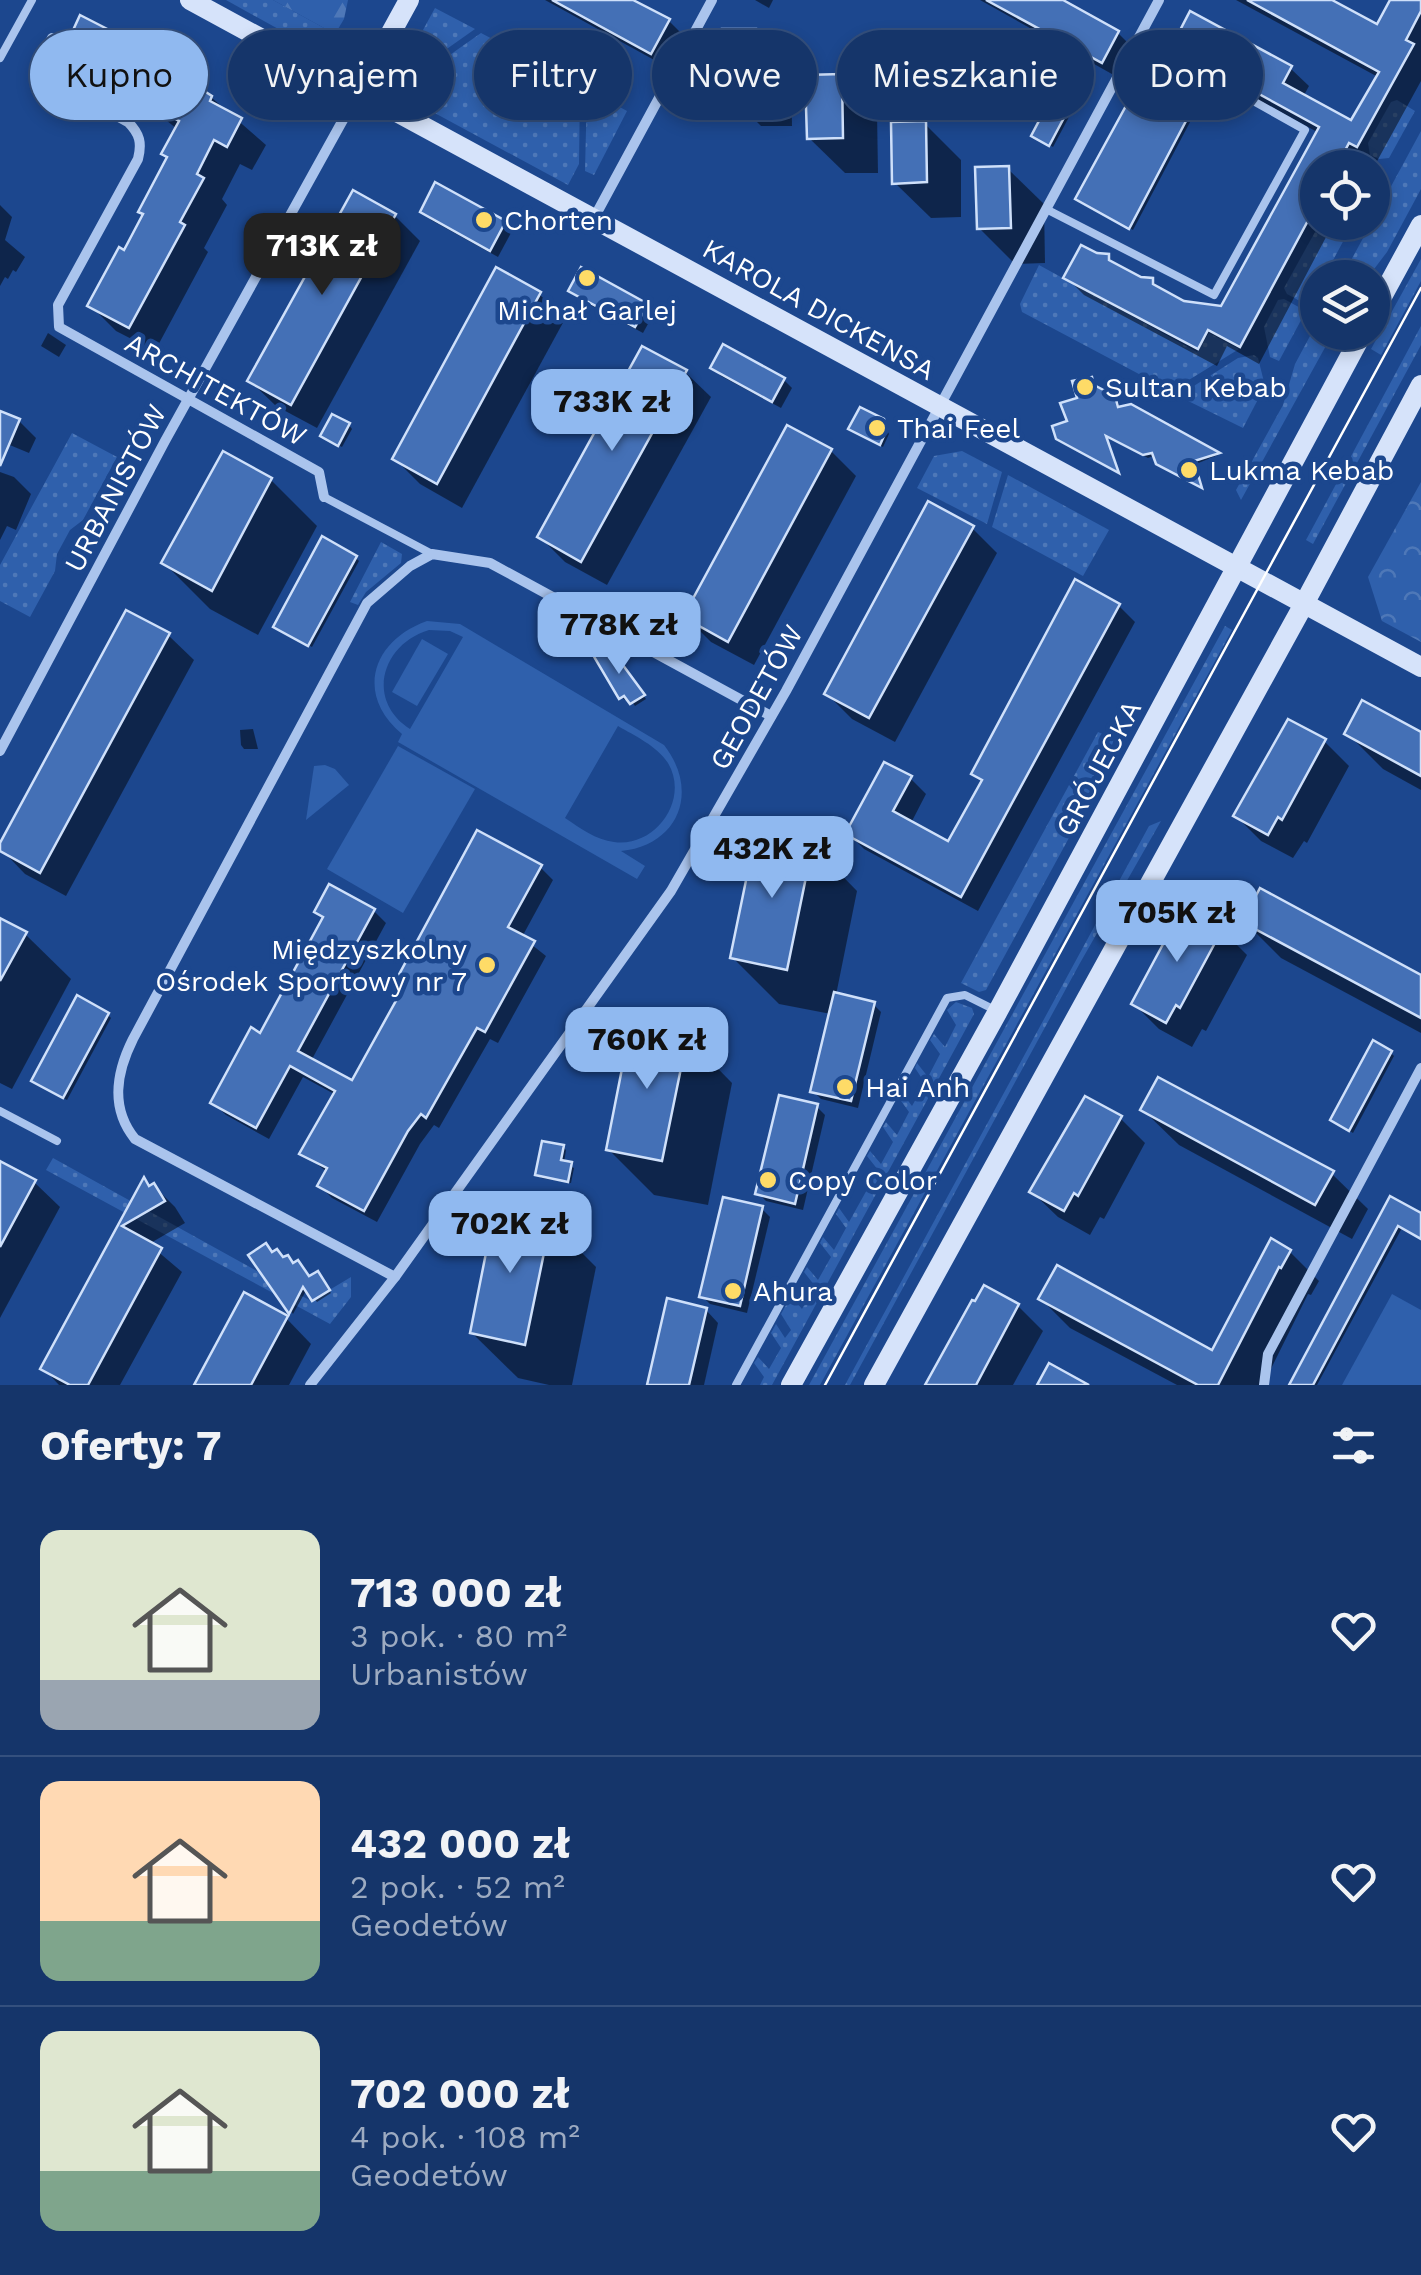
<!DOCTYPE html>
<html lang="pl">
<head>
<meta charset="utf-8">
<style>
  body { margin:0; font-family:"Work Sans",sans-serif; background:#1e3d70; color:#f1f3f6; height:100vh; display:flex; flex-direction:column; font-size:38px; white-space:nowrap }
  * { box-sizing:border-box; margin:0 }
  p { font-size:32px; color:#9dabc1 }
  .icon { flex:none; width:55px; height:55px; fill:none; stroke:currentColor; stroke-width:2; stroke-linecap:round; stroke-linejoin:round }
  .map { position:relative; height:1385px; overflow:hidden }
  .drawer { display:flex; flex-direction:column; background:#15356a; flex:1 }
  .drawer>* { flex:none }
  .top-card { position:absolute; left:30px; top:30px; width:1362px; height:90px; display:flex; gap:20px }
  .buttons { position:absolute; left:1300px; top:150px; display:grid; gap:20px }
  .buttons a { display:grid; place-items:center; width:90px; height:90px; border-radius:50%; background:#15356a; box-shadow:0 5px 15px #0003,0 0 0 2px #34507e; font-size:50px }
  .price { position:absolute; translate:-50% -85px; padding:0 22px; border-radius:20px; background:#90b9f0; color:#111; font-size:32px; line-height:65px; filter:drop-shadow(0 2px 5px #0008) }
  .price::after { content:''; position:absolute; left:50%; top:60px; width:30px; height:22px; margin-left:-15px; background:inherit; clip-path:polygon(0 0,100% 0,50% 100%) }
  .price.current { background:#222; color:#fff }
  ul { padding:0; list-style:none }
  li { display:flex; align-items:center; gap:30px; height:250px; padding:0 40px }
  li+li { border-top:2px solid #34507e }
  li span { display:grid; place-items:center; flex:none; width:280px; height:200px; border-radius:20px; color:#555 }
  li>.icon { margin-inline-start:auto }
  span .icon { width:120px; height:120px; fill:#fffc; stroke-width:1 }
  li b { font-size:42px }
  h2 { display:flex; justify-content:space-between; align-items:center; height:120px; padding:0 40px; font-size:42px }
  .tag { padding:0 35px; border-radius:45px; background:#15356a; box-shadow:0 5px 15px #0003,0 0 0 2px #34507e; font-size:35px; line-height:90px }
  .tag.current { background:#90b9f0; color:#111 }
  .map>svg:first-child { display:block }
  .grass { fill:url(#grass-dots) }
  .forest { fill:url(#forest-firs) }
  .park { fill:url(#park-crowns) }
  .garden { fill:#2f60ac; fill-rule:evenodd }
  .shadow { fill:#0007 }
  .building { fill:#4470b6; stroke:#cfe0fa; stroke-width:2.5 }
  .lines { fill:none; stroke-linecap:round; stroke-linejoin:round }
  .lane { stroke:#aac4ed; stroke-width:8 }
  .street { stroke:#aac4ed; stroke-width:10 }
  .secondary { stroke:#d6e3fa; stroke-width:20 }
  .tram { stroke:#fff; stroke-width:2.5 }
  .poi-dot { fill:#fedb67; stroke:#1c478e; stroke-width:4 }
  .labels { text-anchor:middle; stroke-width:9; stroke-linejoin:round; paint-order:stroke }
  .poi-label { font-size:28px; fill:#fff; stroke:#1c478e; text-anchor:start }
  .street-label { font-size:28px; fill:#fff; stroke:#1c478e }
</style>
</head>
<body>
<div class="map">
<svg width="1421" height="1385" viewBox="0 0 1421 1385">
  <defs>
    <pattern id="grass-dots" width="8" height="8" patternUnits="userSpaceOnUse" patternTransform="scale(2.5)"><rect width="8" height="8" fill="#2f60ac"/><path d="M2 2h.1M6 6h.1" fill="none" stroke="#4e78b8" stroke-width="1.8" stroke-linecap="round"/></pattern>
    <pattern id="forest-firs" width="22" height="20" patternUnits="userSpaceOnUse" patternTransform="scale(2.5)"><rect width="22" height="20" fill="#2f60ac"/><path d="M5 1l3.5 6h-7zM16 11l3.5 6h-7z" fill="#4e78b8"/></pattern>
    <pattern id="park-crowns" width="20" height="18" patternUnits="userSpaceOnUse" patternTransform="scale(2.5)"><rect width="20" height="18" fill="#2f60ac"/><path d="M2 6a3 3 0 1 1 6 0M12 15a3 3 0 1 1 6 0" fill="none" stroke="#4e78b8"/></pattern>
  </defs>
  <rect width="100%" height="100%" fill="#1c478e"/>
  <g class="grass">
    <polygon points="226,0 273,0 335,34 318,51"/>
    <polygon points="435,8 475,29 417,70 405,63"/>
    <polygon points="481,33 580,85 579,164 568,185 418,104 424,92 427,71"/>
    <polygon points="587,89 627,111 594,175 585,171"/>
    <polygon points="1397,100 1415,111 1389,158 1379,159 1370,155 1368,143 1391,102"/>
    <polygon points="1421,131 1421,189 1387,252 1368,277 1342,277"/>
    <polygon points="1320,223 1353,223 1324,277 1318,278 1317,290 1309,306 1287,294 1284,288"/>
    <polygon points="1421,259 1421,281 1381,355 1371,349"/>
    <polygon points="1039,265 1197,352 1209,333 1239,349 1171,391 1022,312 1020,304"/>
    <polygon points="1284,299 1306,311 1279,361 1270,357 1264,327 1278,300"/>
    <polygon points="1317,323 1318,332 1333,333 1241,500 1236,490 1283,405 1295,364"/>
    <polygon points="1421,326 1421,345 1313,544 1306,540"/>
    <polygon points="1254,355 1258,358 1265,386 1243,428 1178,396 1238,358"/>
    <polygon points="72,433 117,457 83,520 70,530 57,554 55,571 30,617 0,601 0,565"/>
    <polygon points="962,451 1002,472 987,524 917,488 934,456"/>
    <polygon points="1008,475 1109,530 1083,576 992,527"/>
    <polygon points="381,542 402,554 401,563 366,592 358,605 350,602"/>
    <polygon points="1225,626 1232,630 820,1385 809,1385"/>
    <polygon points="1098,732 1114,739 1100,781 986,990 979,992 961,983"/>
    <polygon points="1161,821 1080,963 850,1385 845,1385 1149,826"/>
    <polygon points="956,1002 972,1008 974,1014 772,1385 760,1385 764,1377 754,1363 758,1357 769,1369 781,1348 771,1333 776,1324 785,1338 791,1330 781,1314 791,1296 802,1309 815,1286 804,1272 807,1267 818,1280 831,1257 820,1243 823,1237 834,1250 846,1228 836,1214 839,1208 849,1222 878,1170 867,1156 870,1151 881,1164 893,1142 883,1127 886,1122 897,1135 909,1112 899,1098 902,1093 912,1106 925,1083 915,1068 917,1063 928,1077 940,1054 930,1040 934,1034 945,1047 956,1025 947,1010"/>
    <polygon points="53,1158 311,1301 351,1277 351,1297 330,1324 46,1170"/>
  </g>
  <polygon class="forest" points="273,0 348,0 344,19 335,34"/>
  <polygon class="park" points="1421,482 1421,642 1382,621 1368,577"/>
  <g class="garden">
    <path d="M427 621 460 624 664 745C700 791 679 845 621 851L645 866 637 879 398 742 402 734C354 694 373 640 427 621ZM429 630 450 631 463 637 410 729C365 700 382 644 429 630ZM618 726C635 736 657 746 668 763 690 800 655 848 614 842 596 840 580 828 565 818Z"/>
    <polygon points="422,639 448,654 417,706 392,692"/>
    <polygon points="398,746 475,789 403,913 327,869"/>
    <polygon points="325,765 335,769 349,785 306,820 314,766"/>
    <polygon points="1392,1294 1421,1310 1421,1385 1342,1385"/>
  </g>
  <g class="shadow">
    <polygon points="545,0 629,0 669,21 684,36 667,67"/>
    <polygon points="755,0 773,0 769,8"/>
    <polygon points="980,0 1057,0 1118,33 1135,50 1119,78"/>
    <polygon points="1236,0 1327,0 1378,28 1393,0 1421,0 1421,81 1376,163 1368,159 1363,168 1318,168 1318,222 1334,222 1259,364 1227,346 1217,366 1084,295 1066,277 1108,257 1120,269 1140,280 1152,281 1165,293 1183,303 1223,308 1319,133 1218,78 1179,38 1290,68 1309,86 1303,97 1352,124 1378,77"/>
    <polygon points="755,32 791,68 792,126 761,126 725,90"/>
    <polygon points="67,50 159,58 168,68 188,77 266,145 252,170 240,164 222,199 227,205 204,248 208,252 155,351 116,331 90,305 125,253 169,159 177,129 151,108 132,98 130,104 117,96"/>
    <polygon points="841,77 877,112 878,173 845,173 809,138"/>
    <polygon points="1075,97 1078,100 1053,147 1037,138"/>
    <polygon points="1195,104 1198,107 1133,230 1082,202"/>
    <polygon points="925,124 961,160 961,217 931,218 895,183"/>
    <polygon points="1008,169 1044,204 1045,263 1015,264 979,228"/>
    <polygon points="354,194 395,216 420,241 317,428 276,406 250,381"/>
    <polygon points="0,205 12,217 5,240 25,257 16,272 13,270 8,279 5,277 0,286"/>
    <polygon points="423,212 504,223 512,231 498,257 431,220"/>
    <polygon points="571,291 646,306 654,313 643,333 579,299"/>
    <polygon points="539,294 565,319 462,508 420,484 395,459"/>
    <polygon points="48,333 66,345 59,357 41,346"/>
    <polygon points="713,368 784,380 792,388 781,408 721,376"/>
    <polygon points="685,372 711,397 607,585 565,562 540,537"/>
    <polygon points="1091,379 1096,388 1118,402 1120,409 1131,406 1218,455 1196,464 1203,488 1163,466 1156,455 1148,458 1106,436 1119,473 1062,442"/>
    <polygon points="0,414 19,421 36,438 29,453 0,441"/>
    <polygon points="882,421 889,434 883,447 854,431"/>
    <polygon points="349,425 352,429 342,447 326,439"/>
    <polygon points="831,451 856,476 754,665 711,642 686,617"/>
    <polygon points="0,472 14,477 31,494 16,530 7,526 0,540"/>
    <polygon points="271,480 317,526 258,635 210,609 164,563"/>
    <polygon points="972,528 997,553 895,742 852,719 827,694"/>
    <polygon points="356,558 359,561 312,647 279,629"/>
    <polygon points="1076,583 1119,606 1135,622 978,911 864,849 848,833 910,778 926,794 911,823 949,844 983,783 974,774"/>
    <polygon points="168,635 194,660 66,896 25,874 0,848"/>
    <polygon points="610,659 617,660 646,699 635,706 629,698 625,700 621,697"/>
    <polygon points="253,729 258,749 244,749 241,745 240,730"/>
    <polygon points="1347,733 1421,735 1421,790 1383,769"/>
    <polygon points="1324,741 1349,766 1307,843 1304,841 1293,858 1261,841 1236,816"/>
    <polygon points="812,845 857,891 836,995 873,1004 881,1012 858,1108 821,1099 813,1091 831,1014 779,1004 733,958"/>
    <polygon points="540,867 553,880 522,937 546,956 498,1043 490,1039 439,1128 434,1125 420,1144 377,1222 332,1198 320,1186 327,1172 303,1153 336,1095 303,1077 269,1139 226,1115 213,1103 261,1036 325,919 317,911 374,911 386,923 311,1061 353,1084"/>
    <polygon points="0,920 25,934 71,979 12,1089 0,1083"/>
    <polygon points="1245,922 1421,978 1421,1033 1281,958"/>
    <polygon points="1222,930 1247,955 1206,1031 1202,1029 1192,1047 1159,1029 1134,1004"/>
    <polygon points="108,1015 111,1018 67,1100 37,1084"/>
    <polygon points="687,1037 732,1083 708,1205 654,1195 608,1149"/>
    <polygon points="1391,1053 1394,1056 1353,1133 1336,1123"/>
    <polygon points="817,1107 825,1115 803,1210 766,1201 758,1193"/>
    <polygon points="1143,1110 1332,1174 1368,1209 1352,1239 1179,1145"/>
    <polygon points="1075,1113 1120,1118 1145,1143 1104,1219 1100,1217 1090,1235 1058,1217 1032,1192"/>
    <polygon points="563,1147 566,1150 564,1163 574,1168 571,1183 541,1178 538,1174"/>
    <polygon points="0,1164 34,1182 60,1207 0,1318"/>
    <polygon points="145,1181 151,1188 154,1186 175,1207 185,1223 149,1244 182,1272 120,1385 59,1385 43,1368"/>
    <polygon points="1391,1199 1421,1216 1421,1236 1402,1228 1317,1385 1292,1385"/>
    <polygon points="762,1209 770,1217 747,1313 710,1304 702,1296"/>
    <polygon points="550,1221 596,1267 572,1385 549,1385 518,1378 472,1333"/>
    <polygon points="1290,1252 1319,1281 1311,1295 1308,1294 1263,1385 1177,1385 1070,1328 1041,1299 1214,1353"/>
    <polygon points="272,1254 309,1279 321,1277 331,1293 317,1302 307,1289 293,1314 252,1255"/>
    <polygon points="1018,1306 1043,1331 1013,1385 929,1385"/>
    <polygon points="706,1310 718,1323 704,1385 649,1385"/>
    <polygon points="286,1318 311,1344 289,1385 197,1385"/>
  </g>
  <g class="building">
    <polygon points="552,0 633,0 670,19 651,54"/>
    <polygon points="986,0 1063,0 1119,31 1102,63"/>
    <polygon points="1247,0 1332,0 1377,24 1390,0 1421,0 1421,11 1406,40 1414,44 1357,147 1349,143 1336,168 1318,168 1318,202 1240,347 1208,330 1198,349 1063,278 1081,245 1097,253 1109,254 1109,260 1141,277 1153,278 1153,284 1184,301 1221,306 1319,127 1197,60 1201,52 1176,38 1190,11 1292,66 1283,83 1351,120 1379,72"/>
    <polygon points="80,15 160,56 158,60 190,75 187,80 212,96 210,101 242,118 227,147 214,140 197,174 204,178 180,222 185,225 129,328 87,306 119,247 124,250 143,214 138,212 167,157 161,154 179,121 140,100 143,93 107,75 104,80 88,72 92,65 64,50"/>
    <polygon points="722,29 756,29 757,91 723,91"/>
    <polygon points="1144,73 1196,102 1129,229 1075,199"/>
    <polygon points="842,74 843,138 807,139 805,75"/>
    <polygon points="1058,85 1076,95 1049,146 1031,136"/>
    <polygon points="926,121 927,182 892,184 891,122"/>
    <polygon points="1009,166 1011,228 977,229 975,167"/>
    <polygon points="435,182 506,221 490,251 420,212"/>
    <polygon points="353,190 396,214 291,405 247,381"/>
    <polygon points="496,267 541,292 437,484 392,459"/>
    <polygon points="581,267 648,304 635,327 568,291"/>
    <polygon points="723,344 785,378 772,402 710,368"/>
    <polygon points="642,346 687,370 581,562 537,537"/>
    <polygon points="1092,377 1094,385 1115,396 1118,407 1131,404 1220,453 1194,461 1202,488 1156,464 1152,453 1143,455 1106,436 1119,473 1056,439 1052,426 1067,421 1060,403 1077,398 1072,381"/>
    <polygon points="860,407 884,419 887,429 880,445 848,429"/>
    <polygon points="0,411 20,419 0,466"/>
    <polygon points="332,414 350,423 338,446 320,436"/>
    <polygon points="787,425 832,449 728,642 683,617"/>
    <polygon points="223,451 272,478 212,591 161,563"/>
    <polygon points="928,501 974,526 869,718 824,694"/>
    <polygon points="322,536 357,556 308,646 273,627"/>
    <polygon points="1075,579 1120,604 961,897 845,834 884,762 912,776 893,811 948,841 982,780 971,774"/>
    <polygon points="126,610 170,633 40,873 0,851 0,843"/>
    <polygon points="604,648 610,656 614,653 645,695 630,704 624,696 619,699 593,655"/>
    <polygon points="1362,700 1421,732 1421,776 1344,734"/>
    <polygon points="1288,719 1326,739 1282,820 1278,817 1268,835 1233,816"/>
    <polygon points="477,830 542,865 508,927 535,941 485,1032 477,1028 426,1118 421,1114 408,1131 364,1211 317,1186 327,1168 299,1154 335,1091 290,1066 256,1128 210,1103 251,1027 260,1033 323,917 314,912 329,884 375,909 298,1051 352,1080 403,988 395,982"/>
    <polygon points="756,832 813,843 787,970 730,958"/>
    <polygon points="1260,888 1421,975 1421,1018 1242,922"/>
    <polygon points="1187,907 1223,928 1180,1008 1176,1005 1166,1023 1131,1004 1176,920 1179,922"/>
    <polygon points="0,918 27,932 0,981"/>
    <polygon points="834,992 875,1002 851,1101 810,1092"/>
    <polygon points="77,995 109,1013 63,1098 31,1081"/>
    <polygon points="631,1023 688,1034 662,1161 606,1150"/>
    <polygon points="1373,1040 1392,1051 1349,1131 1330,1120"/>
    <polygon points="1158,1077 1334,1171 1315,1205 1140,1110"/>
    <polygon points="779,1095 818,1104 795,1204 755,1194"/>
    <polygon points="1085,1096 1122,1116 1078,1196 1074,1193 1064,1211 1029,1192"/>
    <polygon points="542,1141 564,1145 561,1160 572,1162 568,1182 535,1175"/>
    <polygon points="0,1161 36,1180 0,1247"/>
    <polygon points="144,1177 149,1186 154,1183 165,1201 122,1226 162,1248 88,1385 70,1385 40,1369"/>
    <polygon points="1390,1196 1421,1213 1421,1239 1398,1226 1313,1385 1289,1385"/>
    <polygon points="723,1197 763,1206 740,1306 699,1297"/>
    <polygon points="495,1208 551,1219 525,1345 470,1333"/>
    <polygon points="1271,1238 1291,1250 1281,1268 1279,1267 1218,1385 1198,1385 1038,1299 1057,1265 1212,1350"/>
    <polygon points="266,1243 272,1252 277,1249 283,1257 288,1255 293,1263 298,1260 309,1276 318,1271 330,1290 312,1301 303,1287 289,1314 248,1255"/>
    <polygon points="984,1285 1019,1304 976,1385 925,1385 972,1300 975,1301"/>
    <polygon points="244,1292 288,1316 251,1385 194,1385"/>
    <polygon points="667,1298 707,1308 689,1385 647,1385"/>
    <polygon points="1049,1363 1089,1385 1037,1385"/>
  </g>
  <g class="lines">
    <g class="lane">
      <polyline points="0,58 32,0"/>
      <polyline points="1046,209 1214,295 1305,130 1139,37"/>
      <polyline points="324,497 432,554"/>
      <polyline points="0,1111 57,1141"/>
      <polyline points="736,1385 947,998 965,995 997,1011"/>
    </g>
    <g class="street">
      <path d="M52 38 41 59V74L128 122C140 134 142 143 138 159L58 305 59 327 319 472 324 497"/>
      <polyline points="594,218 712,0"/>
      <polyline points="0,751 165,441 359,91"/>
      <path d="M395 1277 135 1139C110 1108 116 1073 133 1039L367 603 410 566 432 554 490 563 771 716"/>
      <polyline points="310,1385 395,1277 671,891 786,691 1159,0"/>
      <polyline points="1264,1385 1268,1354 1421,1068"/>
    </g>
    <g class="secondary">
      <polyline points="190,0 1421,667"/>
      <polyline points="359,91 409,0"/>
      <polyline points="1372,315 1421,225"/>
      <polyline points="791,1385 998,1011 1363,332"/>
      <polyline points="874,1385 1304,604 1421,385"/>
    </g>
    <polyline class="tram" points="825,1385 1421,288"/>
  </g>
  <g class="poi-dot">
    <circle cx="484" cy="220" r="10"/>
    <circle cx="587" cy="278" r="10"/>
    <circle cx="1085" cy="387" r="10"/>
    <circle cx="877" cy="428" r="10"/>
    <circle cx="1189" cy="470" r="10"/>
    <circle cx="487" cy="965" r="10"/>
    <circle cx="845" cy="1087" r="10"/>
    <circle cx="768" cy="1180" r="10"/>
    <circle cx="733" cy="1291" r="10"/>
  </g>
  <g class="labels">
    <g class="poi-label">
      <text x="504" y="230">Chorten</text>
      <text x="587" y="320" text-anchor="middle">Michał Garlej</text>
      <text x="1105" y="397">Sultan Kebab</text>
      <text x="897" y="438">Thai Feel</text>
      <text x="1209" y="480">Lukma Kebab</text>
      <text x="467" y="959" text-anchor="end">Międzyszkolny<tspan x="467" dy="32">Ośrodek Sportowy nr 7</tspan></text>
      <text x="865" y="1097">Hai Anh</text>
      <text x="788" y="1190">Copy Color</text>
      <text x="753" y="1301">Ahura</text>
    </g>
    <g class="street-label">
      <text transform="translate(819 309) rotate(29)" y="10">KAROLA DICKENSA</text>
      <text transform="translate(216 389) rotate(29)" y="10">ARCHITEKTÓW</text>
      <text transform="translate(115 488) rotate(-62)" y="10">URBANISTÓW</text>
      <text transform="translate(756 697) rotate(-61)" y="10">GEODETÓW</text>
      <text transform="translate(1098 768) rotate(-62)" y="10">GRÓJECKA</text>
    </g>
  </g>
</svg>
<div class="buttons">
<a><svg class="icon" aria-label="locate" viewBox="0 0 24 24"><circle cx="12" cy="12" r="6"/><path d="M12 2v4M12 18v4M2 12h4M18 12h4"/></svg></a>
<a><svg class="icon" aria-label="layers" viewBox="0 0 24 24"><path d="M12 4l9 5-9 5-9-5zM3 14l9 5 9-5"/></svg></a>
</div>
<b class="price current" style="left:322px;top:298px">713K zł</b>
<b class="price" style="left:612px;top:454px">733K zł</b>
<b class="price" style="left:619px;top:677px">778K zł</b>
<b class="price" style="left:772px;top:901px">432K zł</b>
<b class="price" style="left:1177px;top:965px">705K zł</b>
<b class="price" style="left:647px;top:1092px">760K zł</b>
<b class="price" style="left:510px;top:1276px">702K zł</b>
<div class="top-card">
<a class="tag current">Kupno</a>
<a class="tag">Wynajem</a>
<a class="tag">Filtry</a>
<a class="tag">Nowe</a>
<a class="tag">Mieszkanie</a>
<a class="tag">Dom</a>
</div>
</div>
<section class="drawer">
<h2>Oferty: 7<svg class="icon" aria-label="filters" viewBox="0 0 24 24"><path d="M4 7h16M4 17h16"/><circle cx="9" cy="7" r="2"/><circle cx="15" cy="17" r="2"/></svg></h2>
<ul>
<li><span style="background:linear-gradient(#dfe7d0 75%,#9aa5b1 0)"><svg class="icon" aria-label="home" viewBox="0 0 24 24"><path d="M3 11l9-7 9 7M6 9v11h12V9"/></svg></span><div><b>713 000 zł</b><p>3 pok. · 80 m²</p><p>Urbanistów</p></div><svg class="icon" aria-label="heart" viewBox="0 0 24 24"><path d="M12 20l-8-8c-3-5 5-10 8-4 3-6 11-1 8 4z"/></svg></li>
<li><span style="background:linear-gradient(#ffd9b3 70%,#7fa58c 0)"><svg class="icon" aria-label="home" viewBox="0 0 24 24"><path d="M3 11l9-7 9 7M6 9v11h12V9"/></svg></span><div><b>432 000 zł</b><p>2 pok. · 52 m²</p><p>Geodetów</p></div><svg class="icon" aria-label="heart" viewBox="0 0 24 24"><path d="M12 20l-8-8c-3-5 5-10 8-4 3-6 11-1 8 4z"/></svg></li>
<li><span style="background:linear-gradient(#dfe7d0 70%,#7fa58c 0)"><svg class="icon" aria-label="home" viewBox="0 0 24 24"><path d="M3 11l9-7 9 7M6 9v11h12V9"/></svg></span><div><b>702 000 zł</b><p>4 pok. · 108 m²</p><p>Geodetów</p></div><svg class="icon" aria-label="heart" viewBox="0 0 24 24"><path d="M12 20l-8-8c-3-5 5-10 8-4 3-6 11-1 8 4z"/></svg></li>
</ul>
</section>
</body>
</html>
